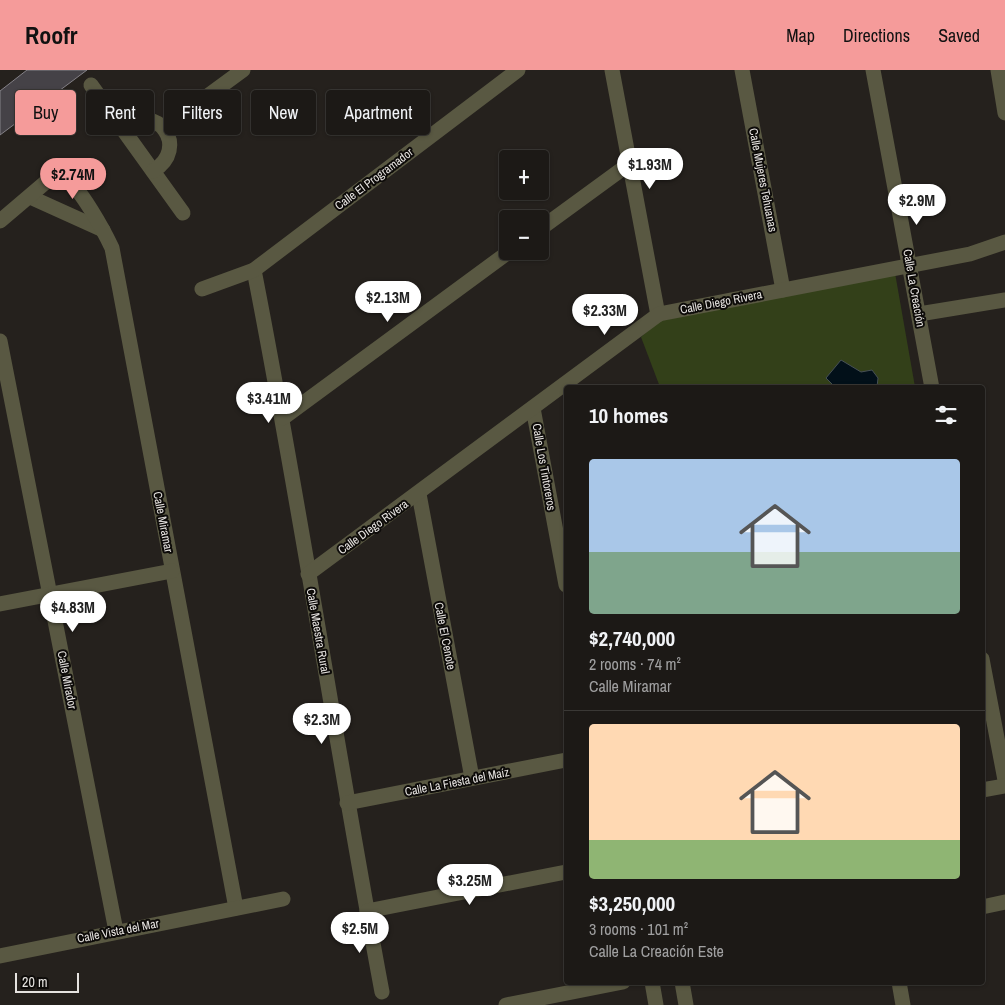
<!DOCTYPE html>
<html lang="en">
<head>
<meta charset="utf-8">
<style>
  body { margin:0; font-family:"Archivo Narrow",sans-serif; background:#25221f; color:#f1f3f6; height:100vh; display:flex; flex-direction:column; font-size:19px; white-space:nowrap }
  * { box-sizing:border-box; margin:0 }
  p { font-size:16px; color:#a0a0a1 }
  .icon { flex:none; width:28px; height:28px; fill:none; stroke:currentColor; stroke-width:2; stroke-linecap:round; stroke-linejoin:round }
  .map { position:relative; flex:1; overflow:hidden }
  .details { position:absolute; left:564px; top:315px; width:421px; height:600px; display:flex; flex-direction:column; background:#1c1916; border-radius:5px; box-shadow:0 1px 4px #0004,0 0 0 1px #3a3835 }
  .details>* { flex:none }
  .hud { position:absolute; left:15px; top:20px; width:474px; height:45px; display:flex; gap:10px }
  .tools { position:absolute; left:499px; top:80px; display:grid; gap:10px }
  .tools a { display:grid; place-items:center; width:50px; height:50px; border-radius:5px; background:#1c1916; box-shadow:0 1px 4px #0004,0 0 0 1px #3a3835; font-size:25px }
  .scale { position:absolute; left:15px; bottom:12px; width:64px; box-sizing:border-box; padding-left:5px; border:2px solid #e6e3e0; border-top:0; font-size:14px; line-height:18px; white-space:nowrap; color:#e6e3e0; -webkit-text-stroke:4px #0d0b09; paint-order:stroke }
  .price { position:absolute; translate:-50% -42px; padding:0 11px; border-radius:18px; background:#fff; color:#222; font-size:16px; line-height:32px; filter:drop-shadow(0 1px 2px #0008) }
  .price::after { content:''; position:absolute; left:50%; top:30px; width:15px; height:11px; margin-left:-8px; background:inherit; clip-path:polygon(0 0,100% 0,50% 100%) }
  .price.active { background:#f59b9a; color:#111 }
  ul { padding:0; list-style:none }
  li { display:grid; align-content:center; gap:10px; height:265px; padding:0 25px }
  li+li { border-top:1px solid #3a3835 }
  li span { display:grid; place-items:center; height:155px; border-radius:5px; color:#555 }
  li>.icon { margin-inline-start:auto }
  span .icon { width:90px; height:90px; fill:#fffc; stroke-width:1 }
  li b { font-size:21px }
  h2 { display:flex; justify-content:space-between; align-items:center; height:60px; padding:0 25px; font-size:21px }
  .chip { padding:0 18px; border-radius:5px; background:#1c1916; box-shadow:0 1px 4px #0004,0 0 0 1px #3a3835; font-size:18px; line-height:45px }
  .chip.active { background:#f59b9a; color:#111 }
  header { display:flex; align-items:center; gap:30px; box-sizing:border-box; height:70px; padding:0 25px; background:#f59b9a; color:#111 }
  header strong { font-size:24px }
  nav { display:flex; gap:28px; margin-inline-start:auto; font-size:18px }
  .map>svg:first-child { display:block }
  .green { fill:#334019 }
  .water { fill:#021019; stroke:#464f55 }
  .building { fill:#454247; stroke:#848187 }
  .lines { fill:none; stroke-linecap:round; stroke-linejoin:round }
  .minor { stroke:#595842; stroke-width:15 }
  .labels { text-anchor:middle; stroke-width:4; stroke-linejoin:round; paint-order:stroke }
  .street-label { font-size:12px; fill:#e6e3e0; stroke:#0d0b09 }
</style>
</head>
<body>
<header>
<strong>Roofr</strong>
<nav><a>Map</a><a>Directions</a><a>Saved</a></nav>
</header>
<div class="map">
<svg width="1005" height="935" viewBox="0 0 1005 935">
  <rect width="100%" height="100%" fill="#25211d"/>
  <polygon class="green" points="895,203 915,317 660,317 641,267 659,251"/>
  <polygon class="water" points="841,290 861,302 872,300 878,308 877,317 835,317 826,308"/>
  <polygon class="building" points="27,0 87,0 0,65 0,21"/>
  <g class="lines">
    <g class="minor">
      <polyline points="612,0 658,245"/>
      <polyline points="742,0 783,220"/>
      <polyline points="873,0 932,318"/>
      <polyline points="998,0 1005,43"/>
      <polyline points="91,15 183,143"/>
      <path d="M122 58C157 30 191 78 153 101"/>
      <polyline points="164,58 243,0"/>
      <polyline points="30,127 103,160"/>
      <path d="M0 151 53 106C57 106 62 106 65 108 80 117 104 161 112 178L236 838"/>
      <polyline points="540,159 629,94"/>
      <path d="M254 200C301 440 337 682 382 922"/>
      <polyline points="202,219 254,200 518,0"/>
      <polyline points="919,244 1005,230"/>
      <polyline points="0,271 116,861"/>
      <polyline points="533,338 566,515"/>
      <polyline points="283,348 510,181"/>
      <polyline points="419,424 472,708"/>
      <polyline points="308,504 659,244 970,184 1005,172"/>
      <polyline points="0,534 172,501"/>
      <polyline points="982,589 1005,710"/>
      <polyline points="982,720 1005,716"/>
      <polyline points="347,733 566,690"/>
      <polyline points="982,837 1005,832"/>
      <polyline points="367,841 566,802"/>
      <polyline points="0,886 283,829"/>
      <polyline points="652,912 656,935"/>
      <polyline points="682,912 686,935"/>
      <polyline points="899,912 903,935"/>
      <polyline points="506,935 623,912"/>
    </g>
  </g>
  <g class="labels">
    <g class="street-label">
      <text transform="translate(374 109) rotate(-37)" y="4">Calle El Programador</text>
      <text transform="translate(763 110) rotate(79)" y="4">Calle Mujeres Tehuanas</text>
      <text transform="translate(914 218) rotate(80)" y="4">Calle La Creación</text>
      <text transform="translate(721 232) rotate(-11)" y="4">Calle Diego Rivera</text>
      <text transform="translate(544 397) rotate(80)" y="4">Calle Los Tintoreros</text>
      <text transform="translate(163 452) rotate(79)" y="4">Calle Miramar</text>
      <text transform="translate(373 457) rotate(-36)" y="4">Calle Diego Rivera</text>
      <text transform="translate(318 561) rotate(80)" y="4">Calle Maestra Rural</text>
      <text transform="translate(445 566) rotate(79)" y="4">Calle El Cenote</text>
      <text transform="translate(67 610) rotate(79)" y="4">Calle Mirador</text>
      <text transform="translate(457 712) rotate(-11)" y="4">Calle La Fiesta del Maíz</text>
      <text transform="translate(118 861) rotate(-11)" y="4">Calle Vista del Mar</text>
    </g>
  </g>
</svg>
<div class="tools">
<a>+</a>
<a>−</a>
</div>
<div class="scale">20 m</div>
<b class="price" style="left:650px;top:120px">$1.93M</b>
<b class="price active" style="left:73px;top:130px">$2.74M</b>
<b class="price" style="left:917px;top:156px">$2.9M</b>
<b class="price" style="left:388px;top:253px">$2.13M</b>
<b class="price" style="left:605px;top:266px">$2.33M</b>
<b class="price" style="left:269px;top:354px">$3.41M</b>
<b class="price" style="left:73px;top:563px">$4.83M</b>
<b class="price" style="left:322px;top:675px">$2.3M</b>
<b class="price" style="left:470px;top:836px">$3.25M</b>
<b class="price" style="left:360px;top:884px">$2.5M</b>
<div class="hud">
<a class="chip active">Buy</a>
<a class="chip">Rent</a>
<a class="chip">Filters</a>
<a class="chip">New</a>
<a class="chip">Apartment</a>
</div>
<section class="details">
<h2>10 homes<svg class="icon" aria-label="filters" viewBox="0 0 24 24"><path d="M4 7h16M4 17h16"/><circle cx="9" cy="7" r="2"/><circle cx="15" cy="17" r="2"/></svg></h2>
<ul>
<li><span style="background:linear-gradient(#a9c7e8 60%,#7fa58c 0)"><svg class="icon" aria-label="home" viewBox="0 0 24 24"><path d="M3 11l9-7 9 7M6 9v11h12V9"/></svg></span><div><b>$2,740,000</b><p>2 rooms · 74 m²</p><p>Calle Miramar</p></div></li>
<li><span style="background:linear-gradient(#ffd9b3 75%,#8fb573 0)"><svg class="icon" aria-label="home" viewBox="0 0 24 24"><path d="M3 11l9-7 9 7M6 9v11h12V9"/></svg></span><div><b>$3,250,000</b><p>3 rooms · 101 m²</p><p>Calle La Creación Este</p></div></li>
</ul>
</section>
</div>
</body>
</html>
